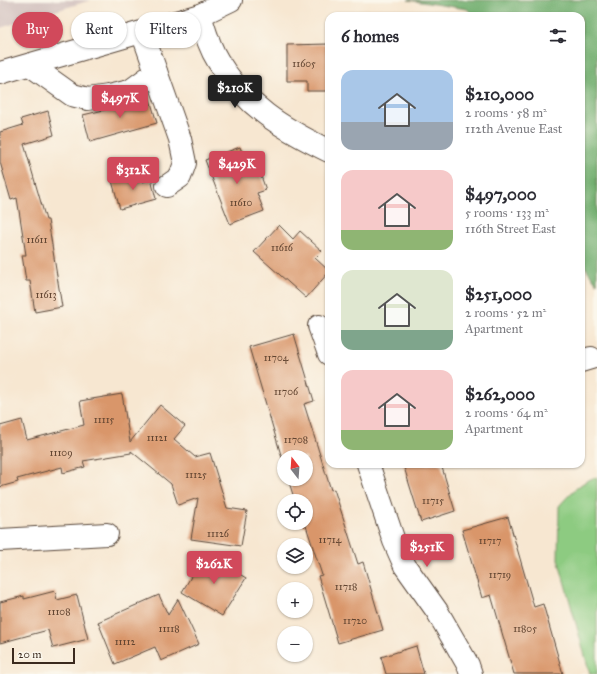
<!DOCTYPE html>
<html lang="en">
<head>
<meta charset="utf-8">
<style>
  body { margin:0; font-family:"IM FELL Great Primer",serif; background:#f2f2f3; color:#2b2b33; height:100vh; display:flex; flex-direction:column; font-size:15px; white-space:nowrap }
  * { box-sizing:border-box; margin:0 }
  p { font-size:13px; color:#7c7c81 }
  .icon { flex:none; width:22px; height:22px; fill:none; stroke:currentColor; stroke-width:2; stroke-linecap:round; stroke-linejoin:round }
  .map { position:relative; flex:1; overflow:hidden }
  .details { position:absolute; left:325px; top:12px; width:260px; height:456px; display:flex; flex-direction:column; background:#fff; border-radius:12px; box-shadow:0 1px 3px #0004 }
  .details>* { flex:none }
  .banner { position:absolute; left:12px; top:12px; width:253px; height:36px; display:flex; gap:8px }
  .needle { width:26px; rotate:343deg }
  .controls { position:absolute; left:277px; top:450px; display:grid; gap:8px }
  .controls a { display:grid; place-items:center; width:36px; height:36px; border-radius:50%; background:#fff; box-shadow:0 1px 3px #0004; font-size:20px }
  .scale { position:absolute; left:12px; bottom:10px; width:63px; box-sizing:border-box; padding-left:4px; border:2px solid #3b2a1e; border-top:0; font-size:11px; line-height:14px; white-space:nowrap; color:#3b2a1e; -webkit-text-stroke:3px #fbf7ec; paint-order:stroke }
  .price { position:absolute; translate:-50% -34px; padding:0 9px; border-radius:4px; background:#d1495b; color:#fff; font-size:13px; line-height:26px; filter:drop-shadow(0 1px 2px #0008) }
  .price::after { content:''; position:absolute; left:50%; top:24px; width:12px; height:9px; margin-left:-6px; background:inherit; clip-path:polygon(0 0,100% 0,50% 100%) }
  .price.active { background:#222; color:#fff }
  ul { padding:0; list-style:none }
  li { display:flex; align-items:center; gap:12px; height:100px; padding:0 16px }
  li span { display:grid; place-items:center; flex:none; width:112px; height:80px; border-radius:12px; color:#555 }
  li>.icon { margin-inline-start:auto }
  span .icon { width:48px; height:48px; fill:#fffc; stroke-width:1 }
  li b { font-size:17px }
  h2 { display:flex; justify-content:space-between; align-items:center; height:48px; padding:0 16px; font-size:17px }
  .tag { padding:0 14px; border-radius:18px; background:#fff; box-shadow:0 1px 3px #0004; font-size:14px; line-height:36px }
  .tag.active { background:#d1495b; color:#fff }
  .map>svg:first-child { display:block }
  .industrial { fill:#d1c0bd }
  .green { fill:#8dcb81; stroke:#647a50 }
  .forest { fill:#72af6f; stroke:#566c46 }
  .building { fill:#d9966b }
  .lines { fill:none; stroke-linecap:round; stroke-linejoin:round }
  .minor-casing { stroke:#574639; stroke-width:24 }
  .minor { stroke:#fff; stroke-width:22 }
  .labels { text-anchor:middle; stroke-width:4; stroke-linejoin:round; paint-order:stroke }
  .number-label { font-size:10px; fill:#624531 }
</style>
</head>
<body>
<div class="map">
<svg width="597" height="674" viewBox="0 0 597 674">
  <rect width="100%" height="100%" fill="#fbf7ec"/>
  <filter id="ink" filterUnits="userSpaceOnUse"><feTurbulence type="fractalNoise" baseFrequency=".025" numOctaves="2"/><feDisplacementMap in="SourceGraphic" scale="8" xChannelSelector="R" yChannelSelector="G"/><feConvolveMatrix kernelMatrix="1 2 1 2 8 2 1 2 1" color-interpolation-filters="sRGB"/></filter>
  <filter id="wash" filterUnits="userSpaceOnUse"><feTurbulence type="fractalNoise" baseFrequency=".012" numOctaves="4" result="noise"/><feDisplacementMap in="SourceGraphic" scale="16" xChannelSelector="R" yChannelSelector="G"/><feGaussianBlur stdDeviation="0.9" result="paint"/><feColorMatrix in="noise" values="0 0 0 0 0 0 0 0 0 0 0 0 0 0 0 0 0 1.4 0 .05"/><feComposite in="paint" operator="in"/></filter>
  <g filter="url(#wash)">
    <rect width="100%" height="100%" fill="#f7e7d1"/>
    <polygon class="industrial" points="0,0 91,0 0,28"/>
    <path class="green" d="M597 477V674H590L558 559 559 506C569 495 582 480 597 477Z"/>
    <polygon class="forest" points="408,0 597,0 597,284 581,261 581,16 474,16 467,9"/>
    <g id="blocks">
      <g class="building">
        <polygon points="329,44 329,91 307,91 307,81 287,81 287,45"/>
        <polygon points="149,96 157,123 90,142 83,115 133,103 143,97"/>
        <polygon points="48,111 54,135 24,144 46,220 48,220 62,307 35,312 30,281 26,281 22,255 26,255 17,198 11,200 0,162 0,132 23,125 21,119"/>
        <polygon points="240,147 247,165 256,162 266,190 257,193 264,211 230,224 205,160"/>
        <polygon points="140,173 143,182 151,179 156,199 120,209 112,181"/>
        <polygon points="279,225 293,239 300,231 322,251 315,258 329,271 329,272 306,298 254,252"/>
        <polygon points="294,334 314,401 304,404 331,490 334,489 358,564 363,562 383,630 338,643 318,576 322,575 306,526 303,526 302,523 306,523 306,501 295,501 288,479 306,479 306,457 284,457 284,465 249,347"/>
        <polygon points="122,394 130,442 160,405 185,426 174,439 195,457 210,453 227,508 247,511 241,546 191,539 198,498 178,505 171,484 131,451 131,453 83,461 85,467 63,473 62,467 17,479 18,482 0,487 0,426 22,420 27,440 84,425 80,401"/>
        <polygon points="403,464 441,464 455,511 421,522"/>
        <polygon points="508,517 534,607 543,604 563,674 514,674 491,595 482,598 462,530"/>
        <polygon points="205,553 246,578 222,616 182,592"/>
        <polygon points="55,591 57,600 77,595 88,639 53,648 48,630 0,643 0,602 24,596 24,599"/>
        <polygon points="159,595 168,615 178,599 199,644 161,661 155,647 115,664 98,622"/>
        <polygon points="416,646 424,674 386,674 381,657"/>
      </g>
    </g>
  </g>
  <g filter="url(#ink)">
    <use href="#blocks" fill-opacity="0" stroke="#574639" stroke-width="1"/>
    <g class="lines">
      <g class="minor-casing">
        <g id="minor">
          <path d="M200 15C205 31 209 47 218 61 246 107 282 128 329 151"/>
          <polyline points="142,32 180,139 185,163 180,177 167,186"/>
          <polyline points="30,65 72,95 88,99 108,96 130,91 156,72"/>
          <polyline points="0,73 200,15 231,0"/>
          <polyline points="319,326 329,354"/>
          <polyline points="581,361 591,358"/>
          <polyline points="368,464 394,541 405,566 437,611 468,665 471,674"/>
          <polyline points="0,540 107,534"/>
        </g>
      </g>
      <use href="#minor" class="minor"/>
    </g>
  </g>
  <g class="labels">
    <g class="number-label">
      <text x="304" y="67">11605</text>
      <text x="241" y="206">11610</text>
      <text x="37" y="243">11611</text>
      <text x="282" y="251">11616</text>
      <text x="46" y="298">11613</text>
      <text x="276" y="361">11704</text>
      <text x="286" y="395">11706</text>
      <text x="104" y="423">11115</text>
      <text x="157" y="441">11121</text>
      <text x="296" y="443">11708</text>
      <text x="61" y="456">11109</text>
      <text x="196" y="478">11125</text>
      <text x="433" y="504">11715</text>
      <text x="218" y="537">11126</text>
      <text x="330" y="543">11714</text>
      <text x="490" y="544">11717</text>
      <text x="500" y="578">11719</text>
      <text x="346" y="590">11718</text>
      <text x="59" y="615">11108</text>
      <text x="355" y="624">11720</text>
      <text x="169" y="632">11118</text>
      <text x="525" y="632">11805</text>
      <text x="125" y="645">11112</text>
    </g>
  </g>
</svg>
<div class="controls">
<a><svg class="needle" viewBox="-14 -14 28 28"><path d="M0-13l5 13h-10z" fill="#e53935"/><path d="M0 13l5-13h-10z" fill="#7c7c81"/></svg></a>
<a><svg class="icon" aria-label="locate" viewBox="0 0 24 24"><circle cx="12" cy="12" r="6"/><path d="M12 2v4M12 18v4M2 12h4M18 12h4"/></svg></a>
<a><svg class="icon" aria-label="layers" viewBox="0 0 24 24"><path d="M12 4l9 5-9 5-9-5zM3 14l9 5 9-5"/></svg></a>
<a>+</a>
<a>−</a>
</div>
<div class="scale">20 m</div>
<b class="price active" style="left:235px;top:109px">$210K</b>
<b class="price" style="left:120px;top:119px">$497K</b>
<b class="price" style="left:237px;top:185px">$429K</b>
<b class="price" style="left:133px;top:191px">$312K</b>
<b class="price" style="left:427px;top:568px">$251K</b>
<b class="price" style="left:214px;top:585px">$262K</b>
<div class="banner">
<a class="tag active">Buy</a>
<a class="tag">Rent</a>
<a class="tag">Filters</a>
</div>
<section class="details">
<h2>6 homes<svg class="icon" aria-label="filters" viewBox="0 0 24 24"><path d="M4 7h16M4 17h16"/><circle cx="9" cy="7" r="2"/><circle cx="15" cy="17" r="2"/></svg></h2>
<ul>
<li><span style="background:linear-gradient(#a9c7e8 65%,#9aa5b1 0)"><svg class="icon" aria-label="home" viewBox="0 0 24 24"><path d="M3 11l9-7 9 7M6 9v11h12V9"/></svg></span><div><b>$210,000</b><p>2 rooms · 58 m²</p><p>112th Avenue East</p></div></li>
<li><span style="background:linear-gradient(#f6c9c9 75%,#8fb573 0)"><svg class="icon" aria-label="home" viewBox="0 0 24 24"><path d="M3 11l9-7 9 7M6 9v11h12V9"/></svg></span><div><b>$497,000</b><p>5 rooms · 133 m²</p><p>116th Street East</p></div></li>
<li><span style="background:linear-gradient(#dfe7d0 75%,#7fa58c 0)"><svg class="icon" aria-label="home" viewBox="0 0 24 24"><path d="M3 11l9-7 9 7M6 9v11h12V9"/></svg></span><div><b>$251,000</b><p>2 rooms · 52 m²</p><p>Apartment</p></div></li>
<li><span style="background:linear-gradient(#f6c9c9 75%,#8fb573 0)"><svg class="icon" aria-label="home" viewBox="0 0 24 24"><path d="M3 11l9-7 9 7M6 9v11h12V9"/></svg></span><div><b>$262,000</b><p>2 rooms · 64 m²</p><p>Apartment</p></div></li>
</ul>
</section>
</div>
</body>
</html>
